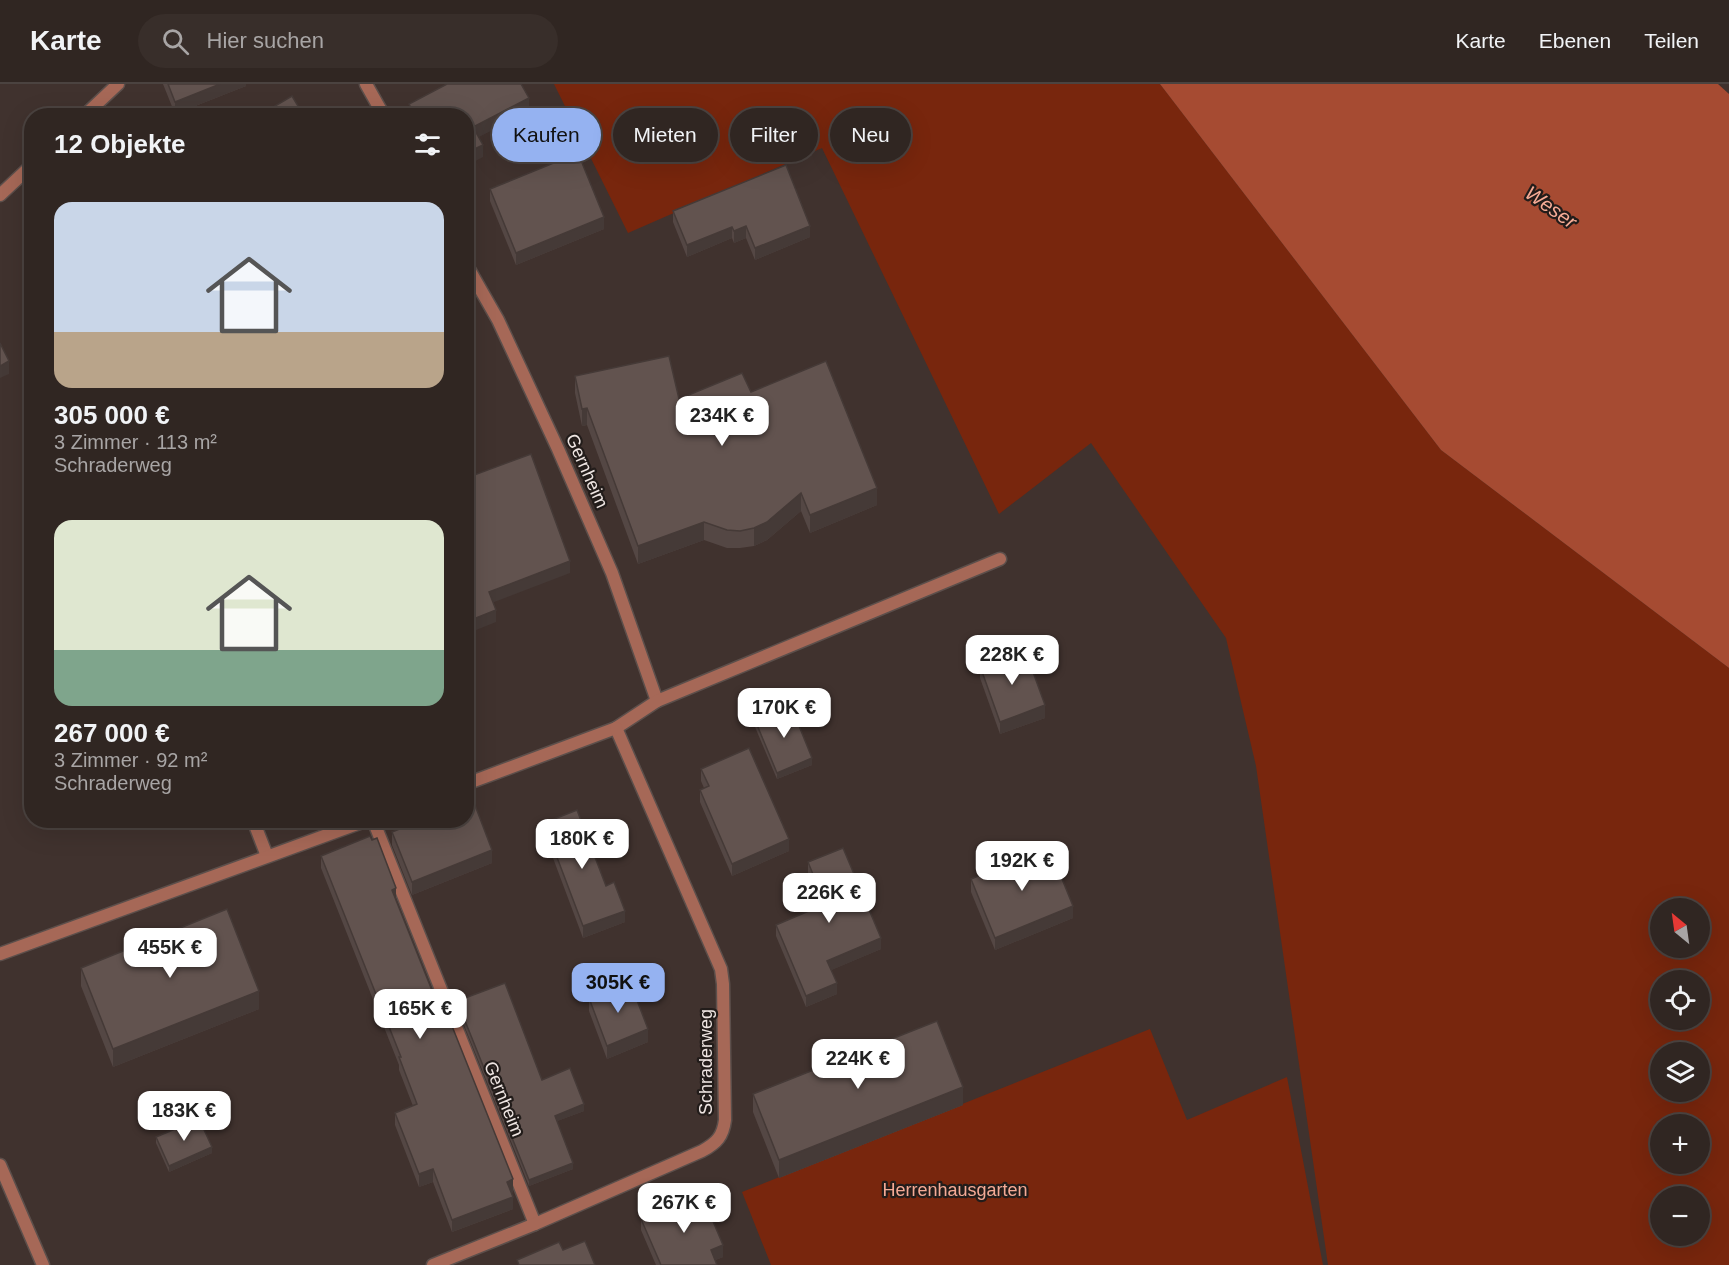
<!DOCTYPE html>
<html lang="de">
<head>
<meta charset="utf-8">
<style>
  body { margin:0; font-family:Arial,sans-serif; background:#382e2a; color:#f1f3f6; height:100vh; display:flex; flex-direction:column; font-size:22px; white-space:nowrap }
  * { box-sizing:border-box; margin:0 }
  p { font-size:20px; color:#a8a5a5 }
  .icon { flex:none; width:33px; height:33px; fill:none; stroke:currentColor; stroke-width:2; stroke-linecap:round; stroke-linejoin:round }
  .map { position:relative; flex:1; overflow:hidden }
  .side { position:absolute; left:24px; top:24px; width:450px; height:720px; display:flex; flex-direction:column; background:#302622; border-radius:24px; box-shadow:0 6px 24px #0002,0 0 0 2px #4b4340 }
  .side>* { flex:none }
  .guide { position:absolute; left:492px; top:24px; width:570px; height:54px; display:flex; gap:12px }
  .needle { width:39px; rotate:331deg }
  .fabs { position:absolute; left:1650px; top:814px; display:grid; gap:12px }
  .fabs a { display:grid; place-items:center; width:60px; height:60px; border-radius:50%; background:#302622; box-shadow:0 6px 24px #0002,0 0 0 2px #4b4340; font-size:30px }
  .price { position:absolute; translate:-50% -51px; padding:0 14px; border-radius:12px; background:#fff; color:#222; font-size:20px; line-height:39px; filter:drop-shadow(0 2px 3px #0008) }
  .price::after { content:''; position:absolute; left:50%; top:36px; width:18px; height:14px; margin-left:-9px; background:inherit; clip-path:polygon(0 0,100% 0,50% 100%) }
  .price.active { background:#95b2f1; color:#111 }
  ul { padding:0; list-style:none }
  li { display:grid; align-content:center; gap:12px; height:318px; padding:0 30px }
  li span { display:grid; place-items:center; height:186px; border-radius:18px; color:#555 }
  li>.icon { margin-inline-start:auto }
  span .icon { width:108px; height:108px; fill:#fffc; stroke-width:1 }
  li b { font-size:26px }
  h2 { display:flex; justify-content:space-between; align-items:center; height:72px; padding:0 30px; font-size:26px }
  .pill { padding:0 21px; border-radius:27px; background:#302622; box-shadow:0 6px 24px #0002,0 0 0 2px #4b4340; font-size:21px; line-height:54px }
  .pill.active { background:#95b2f1; color:#111 }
  header { display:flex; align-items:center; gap:36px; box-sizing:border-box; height:84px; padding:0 30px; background:#302622; border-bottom:2px solid #4b4340 }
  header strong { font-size:28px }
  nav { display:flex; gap:33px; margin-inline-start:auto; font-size:21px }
  .search { width:420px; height:54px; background:#382e2a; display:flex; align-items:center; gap:15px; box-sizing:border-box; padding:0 21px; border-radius:33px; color:#a8a5a5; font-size:22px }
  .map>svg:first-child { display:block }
  .green { fill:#78260d; fill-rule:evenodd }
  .water { fill:#a64b32 }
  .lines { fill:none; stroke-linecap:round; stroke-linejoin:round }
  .lane-casing { stroke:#5c4f4b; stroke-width:15 }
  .street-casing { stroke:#5c4f4b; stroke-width:15 }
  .lane { stroke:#a66857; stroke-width:12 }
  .street { stroke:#a66857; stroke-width:12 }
  .wall { fill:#544744 }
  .shaded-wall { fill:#453a37 }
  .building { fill:#62534f; stroke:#453a37; stroke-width:1.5 }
  .labels { text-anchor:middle; stroke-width:4.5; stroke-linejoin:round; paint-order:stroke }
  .street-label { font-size:18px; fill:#eee5e2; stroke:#221c1a }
  .park-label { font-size:18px; fill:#f5aa95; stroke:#221c1a }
  .water-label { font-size:20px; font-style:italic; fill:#f7ac96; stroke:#221c1a }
</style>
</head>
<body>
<header>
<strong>Karte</strong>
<div class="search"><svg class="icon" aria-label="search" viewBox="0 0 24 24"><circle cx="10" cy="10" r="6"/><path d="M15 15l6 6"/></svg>Hier suchen</div>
<nav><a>Karte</a><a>Ebenen</a><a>Teilen</a></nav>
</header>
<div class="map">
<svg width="1729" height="1181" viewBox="0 0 1729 1181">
  <rect width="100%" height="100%" fill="#40322e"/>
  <g class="green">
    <path d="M554 0H1160L1441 366 1729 584V1181H1328L1256 682 1226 554 1091 359 999 430 822 64 628 149ZM1660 825H1700V864H1660ZM1660 897H1700V936H1660ZM1660 969H1700V1008H1660ZM1660 1041H1700V1080H1660ZM1660 1113H1700V1152H1660Z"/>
    <polygon points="1150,945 1187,1036 1287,993 1323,1181 771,1181 742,1108"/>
  </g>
  <polygon class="water" points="1160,0 1718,0 1729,10 1729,584 1441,366"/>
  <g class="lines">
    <g class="lane-casing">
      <polyline id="lane" points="253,736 267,772"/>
    </g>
    <g class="street-casing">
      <g id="street">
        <polyline points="366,0 384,32"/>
        <polyline points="84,32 118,0"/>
        <polyline points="0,111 32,81"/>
        <polyline points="466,180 498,236 558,365 612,489 657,617"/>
        <polyline points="466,700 616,644 657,617 1000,475"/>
        <polyline points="373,736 535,1140"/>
        <polyline points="0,870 368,736"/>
        <polyline points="0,1081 43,1181"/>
        <path d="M433 1181 535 1140 702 1067C717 1059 723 1052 725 1036L723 900 721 885 616 644"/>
      </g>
    </g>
    <use href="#lane" class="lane"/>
    <use href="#street" class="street"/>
  </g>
  <g class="wall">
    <polygon points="163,0 246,0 246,2 175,30"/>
    <polygon points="409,20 529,27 478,53 483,73 466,32 409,32"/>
    <polygon points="490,105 604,145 516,181 490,117"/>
    <polygon points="673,127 810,153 755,176 746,154 734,159 732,154 687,173 673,138"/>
    <polygon points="575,292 679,315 751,308 877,421 810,449 801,427 767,456 754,462 740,464 727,464 704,456 638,480 587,341 582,342 575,309"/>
    <polygon points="980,582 1045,634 1000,650 980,594"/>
    <polygon points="755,636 812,681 777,695 755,643"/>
    <polygon points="701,685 789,767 732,792 700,718 700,706 704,704 701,697"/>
    <polygon points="544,739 606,802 625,838 583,854 544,750"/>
    <polygon points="392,748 492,779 412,811 392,761"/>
    <polygon points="321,772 396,817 513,1108 511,1109 513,1125 452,1148 433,1098 419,1103 395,1041 395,1029 413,1022 399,986 399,981 321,784"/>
    <polygon points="808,778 881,865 831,886 837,910 806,923 776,852 776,841 821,822 808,789"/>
    <polygon points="971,795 1073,834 995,866 971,808"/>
    <polygon points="81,884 259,925 113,983 81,902"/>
    <polygon points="589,914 648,958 607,975 589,927"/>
    <polygon points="457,917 542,996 584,1027 557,1037 573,1085 529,1102 457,924"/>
    <polygon points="753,1010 963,1021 779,1094 753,1028"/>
    <polygon points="156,1053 212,1069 169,1088 156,1059"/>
    <polygon points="641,1135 723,1173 715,1176 717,1181 656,1181 641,1146"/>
  </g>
  <g class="shaded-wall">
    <polygon points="220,0 246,0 246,2 175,30 175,18"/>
    <polygon points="529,14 529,27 473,56 473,43"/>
    <polygon points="483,61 483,73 466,82 466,69"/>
    <polygon points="604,133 604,145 516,181 516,169"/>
    <polygon points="746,142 746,154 734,159 734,147"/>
    <polygon points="810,142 810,153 755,176 755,164"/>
    <polygon points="732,143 732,154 687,173 687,161"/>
    <polygon points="9,277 9,290 0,294 0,282"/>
    <polygon points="587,324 587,341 582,342 582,325"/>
    <polygon points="877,404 877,421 810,449 810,431"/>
    <polygon points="801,409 801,427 767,456 754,462 754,444"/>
    <polygon points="704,438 704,456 638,480 638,462"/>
    <polygon points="570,477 570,489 489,520 489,508"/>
    <polygon points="496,526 496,538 466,550 466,538"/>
    <polygon points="1045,621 1045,634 1000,650 1000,638"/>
    <polygon points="812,674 812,681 777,695 777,689"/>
    <polygon points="789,755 789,767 732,792 732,780"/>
    <polygon points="492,766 492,779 412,811 412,798"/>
    <polygon points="396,804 396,817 392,819 392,806"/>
    <polygon points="1073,822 1073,834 995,866 995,854"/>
    <polygon points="625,827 625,838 583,854 583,842"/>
    <polygon points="881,854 881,865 827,888 827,877"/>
    <polygon points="837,899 837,910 806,923 806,912"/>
    <polygon points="259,907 259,925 113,983 113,965"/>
    <polygon points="648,945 648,958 607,975 607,962"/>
    <polygon points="963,1003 963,1021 779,1094 779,1076"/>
    <polygon points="584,1020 584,1027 555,1038 555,1032"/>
    <polygon points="212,1063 212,1069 169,1088 169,1082"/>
    <polygon points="573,1079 573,1085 529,1102 529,1096"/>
    <polygon points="433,1085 433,1098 419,1103 419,1090"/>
    <polygon points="513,1095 513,1108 507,1110 507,1098"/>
    <polygon points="513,1113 513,1125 452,1148 452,1136"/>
    <polygon points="723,1161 723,1173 711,1178 711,1166"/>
  </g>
  <g class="building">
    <polygon points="168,0 220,0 175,18"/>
    <polygon points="447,0 521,0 529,14 473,43 483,61 466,69 466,32 415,32 409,20"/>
    <polygon points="292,12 304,32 258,32"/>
    <polygon points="578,69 604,133 516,169 490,105"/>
    <polygon points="786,81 810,142 755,164 746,142 734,147 732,143 687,161 673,127"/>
    <polygon points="0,259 9,277 0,282"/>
    <polygon points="669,272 679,315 742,289 751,308 826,277 877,404 810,431 801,409 767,438 754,444 740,447 727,446 704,438 638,462 587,324 582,325 575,292"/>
    <polygon points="531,370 570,477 489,508 496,526 466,538 466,394"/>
    <polygon points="1025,566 1045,621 1000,638 980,582"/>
    <polygon points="791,622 812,674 777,689 755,636"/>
    <polygon points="749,664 789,755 732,780 700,706 709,702 701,685"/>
    <polygon points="473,716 492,766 412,798 392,748 422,736 466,736 466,719"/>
    <polygon points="577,726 606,802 614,798 625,827 583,842 544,739"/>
    <polygon points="370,752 372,756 377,754 396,804 392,806 437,919 442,917 513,1095 507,1098 513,1113 452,1136 433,1085 419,1090 395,1029 417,1020 399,973 401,973 321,772"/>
    <polygon points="1049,763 1073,822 995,854 971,795"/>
    <polygon points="843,764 881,854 827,877 837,899 806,912 776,841 825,820 808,778"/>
    <polygon points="227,825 259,907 113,965 81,884"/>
    <polygon points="630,898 648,945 607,962 589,914"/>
    <polygon points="505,899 542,996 570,984 584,1020 555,1032 573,1079 529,1096 457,917"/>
    <polygon points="937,937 963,1003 779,1076 753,1010"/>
    <polygon points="199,1035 212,1063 169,1082 156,1053"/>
    <polygon points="701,1109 723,1161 711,1166 717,1181 661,1181 641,1135"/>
    <polygon points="585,1157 595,1181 519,1181 517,1176 559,1158 563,1166"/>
  </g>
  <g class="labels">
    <g class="street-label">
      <text transform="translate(587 387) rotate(66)" y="6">Gernheim</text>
      <text transform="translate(706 978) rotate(-90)" y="6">Schraderweg</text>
      <text transform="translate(504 1015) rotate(68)" y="6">Gernheim</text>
    </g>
    <g class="park-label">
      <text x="955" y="1112">Herrenhausgarten</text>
    </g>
    <g class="water-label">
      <text transform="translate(1551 123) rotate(35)" y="7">Weser</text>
    </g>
  </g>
</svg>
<div class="fabs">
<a><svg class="needle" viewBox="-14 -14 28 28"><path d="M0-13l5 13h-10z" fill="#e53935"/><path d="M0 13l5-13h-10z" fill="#a8a5a5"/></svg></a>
<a><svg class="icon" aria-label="locate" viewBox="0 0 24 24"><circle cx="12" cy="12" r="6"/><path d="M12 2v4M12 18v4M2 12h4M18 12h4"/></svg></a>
<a><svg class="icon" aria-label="layers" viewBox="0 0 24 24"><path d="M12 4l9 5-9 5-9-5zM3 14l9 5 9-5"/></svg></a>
<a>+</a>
<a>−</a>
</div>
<b class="price" style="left:722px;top:363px">234K €</b>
<b class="price" style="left:1012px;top:602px">228K €</b>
<b class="price" style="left:784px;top:655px">170K €</b>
<b class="price" style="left:582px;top:786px">180K €</b>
<b class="price" style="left:1022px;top:808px">192K €</b>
<b class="price" style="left:829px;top:840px">226K €</b>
<b class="price" style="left:170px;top:895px">455K €</b>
<b class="price active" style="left:618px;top:930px">305K €</b>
<b class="price" style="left:420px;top:956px">165K €</b>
<b class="price" style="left:858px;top:1006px">224K €</b>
<b class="price" style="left:184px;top:1058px">183K €</b>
<b class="price" style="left:684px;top:1150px">267K €</b>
<div class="guide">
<a class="pill active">Kaufen</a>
<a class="pill">Mieten</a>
<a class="pill">Filter</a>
<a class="pill">Neu</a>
</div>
<section class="side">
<h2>12 Objekte<svg class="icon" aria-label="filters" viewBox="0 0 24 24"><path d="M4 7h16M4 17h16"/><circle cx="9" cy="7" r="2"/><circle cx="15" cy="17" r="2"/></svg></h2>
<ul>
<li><span style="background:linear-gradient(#c9d6e8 70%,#b9a48a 0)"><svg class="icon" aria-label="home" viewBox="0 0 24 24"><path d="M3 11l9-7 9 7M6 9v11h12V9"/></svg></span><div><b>305 000 €</b><p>3 Zimmer · 113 m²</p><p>Schraderweg</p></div></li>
<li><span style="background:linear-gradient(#dfe7d0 70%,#7fa58c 0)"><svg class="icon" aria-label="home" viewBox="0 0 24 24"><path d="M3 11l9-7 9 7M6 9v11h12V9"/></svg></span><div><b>267 000 €</b><p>3 Zimmer · 92 m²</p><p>Schraderweg</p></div></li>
</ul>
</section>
</div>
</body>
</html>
